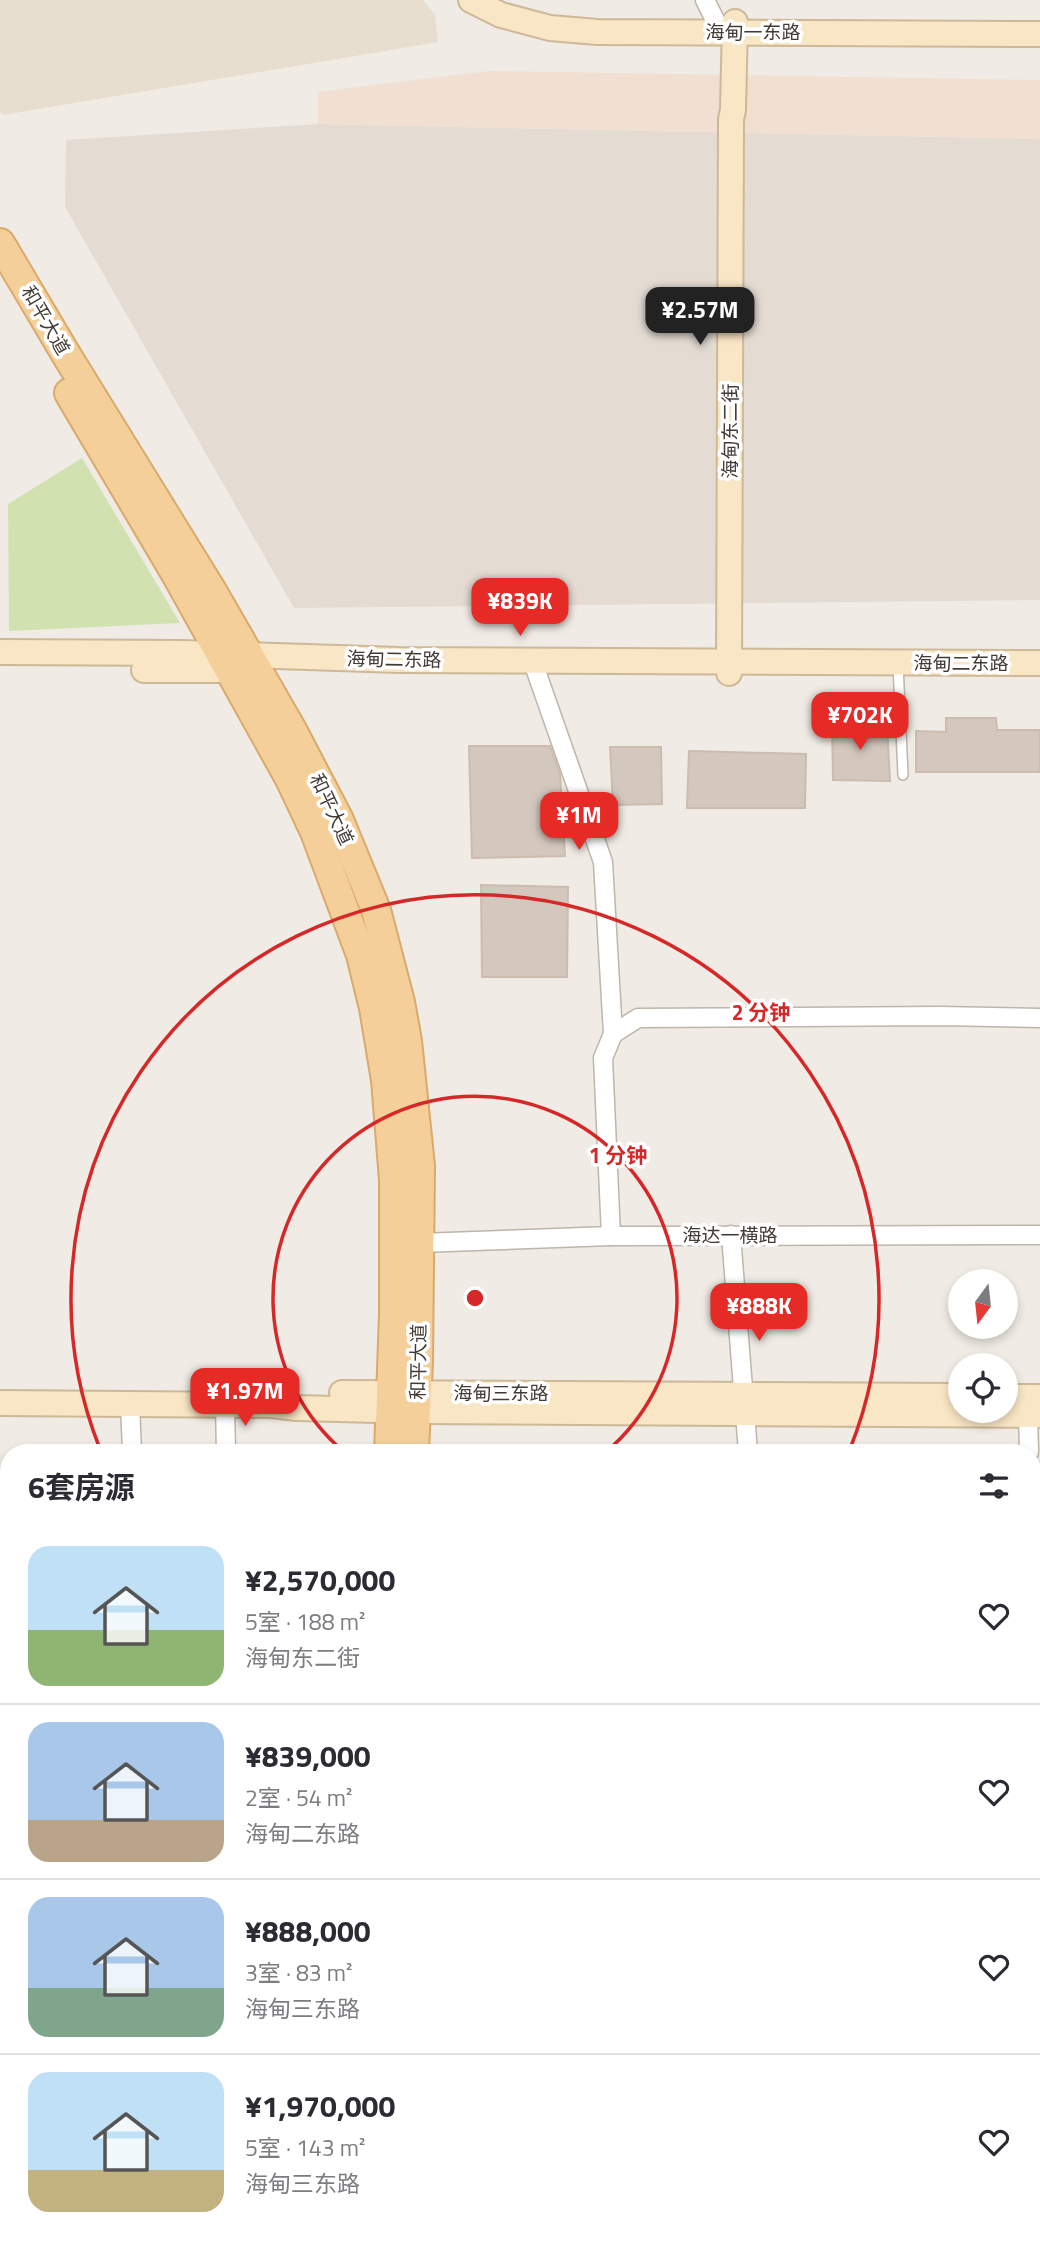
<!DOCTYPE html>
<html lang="zh">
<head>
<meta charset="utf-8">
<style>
  body { margin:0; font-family:"Titillium Web","Noto Sans SC",sans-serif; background:#f7f7f7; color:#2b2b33; height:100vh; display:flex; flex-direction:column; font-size:26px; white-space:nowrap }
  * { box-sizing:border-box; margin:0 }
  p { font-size:23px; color:#7c7c81 }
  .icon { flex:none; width:38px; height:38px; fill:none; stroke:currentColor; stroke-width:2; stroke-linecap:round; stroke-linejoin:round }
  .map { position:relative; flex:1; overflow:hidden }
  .side { position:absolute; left:0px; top:1444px; width:1041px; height:800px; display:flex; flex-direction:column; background:#fff; border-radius:28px 28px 0 0; box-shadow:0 4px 10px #0003 }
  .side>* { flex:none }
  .needle { width:46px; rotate:195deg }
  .tools { position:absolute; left:948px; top:1269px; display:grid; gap:14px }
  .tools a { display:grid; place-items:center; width:70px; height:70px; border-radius:50%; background:#fff; box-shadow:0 4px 10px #0003; font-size:35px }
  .price { position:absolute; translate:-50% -60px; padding:0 16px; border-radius:14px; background:#e62a25; color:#fff; font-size:23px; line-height:46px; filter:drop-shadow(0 2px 4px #0008) }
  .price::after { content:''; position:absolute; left:50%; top:42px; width:21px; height:16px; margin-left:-10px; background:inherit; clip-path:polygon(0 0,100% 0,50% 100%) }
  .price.on { background:#222; color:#fff }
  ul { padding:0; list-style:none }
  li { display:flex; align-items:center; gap:21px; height:175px; padding:0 28px }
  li+li { border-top:2px solid #e1e1e2 }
  li span { display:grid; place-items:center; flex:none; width:196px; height:140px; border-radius:21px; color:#555 }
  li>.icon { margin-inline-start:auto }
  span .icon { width:84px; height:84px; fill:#fffc; stroke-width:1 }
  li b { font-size:30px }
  h2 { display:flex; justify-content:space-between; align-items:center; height:84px; padding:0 28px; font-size:30px }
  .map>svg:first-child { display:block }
  .residential { fill:#e4dcd3 }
  .commercial { fill:#f1dfd1 }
  .education { fill:#e8decf }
  .green { fill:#d1e2b0 }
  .water { fill:#a5d5e9 }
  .building { fill:#d4c8be; stroke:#cbbcaf; stroke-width:2 }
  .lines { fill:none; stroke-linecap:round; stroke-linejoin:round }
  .lane-casing { stroke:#beb5ab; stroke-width:12 }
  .street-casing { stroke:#beb5ab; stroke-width:21 }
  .secondary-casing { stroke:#cdb897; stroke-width:28 }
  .primary-casing { stroke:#d8aa6b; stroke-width:32 }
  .path { stroke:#bbac9a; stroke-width:2.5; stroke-dasharray:3.5 3.5; stroke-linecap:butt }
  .lane { stroke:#fff; stroke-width:9 }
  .street { stroke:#fff; stroke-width:18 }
  .secondary { stroke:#f9e6c5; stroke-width:24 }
  .primary { stroke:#f5cf99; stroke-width:28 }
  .ring { fill:none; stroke:#d62828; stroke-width:3.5 }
  .labels { text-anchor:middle; stroke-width:7; stroke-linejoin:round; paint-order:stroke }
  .street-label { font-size:19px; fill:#423b35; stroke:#fff }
  .centre { fill:#d62828; stroke:#fff; stroke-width:3.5 }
  .ring-label { font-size:21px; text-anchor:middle; font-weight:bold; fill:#d62828; stroke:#fff; stroke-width:7; stroke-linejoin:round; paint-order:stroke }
</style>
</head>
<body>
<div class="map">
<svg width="1040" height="2243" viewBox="0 0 1040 2243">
  <rect width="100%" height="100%" fill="#f0ebe4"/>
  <polygon class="residential" points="318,124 1040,139 1040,600 294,608 65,207 66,140"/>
  <polygon class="commercial" points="489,71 1040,80 1040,139 318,124 318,92"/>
  <polygon class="education" points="0,0 423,0 435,15 438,42 3,115 0,111"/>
  <g class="green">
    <polygon points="82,458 180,623 9,631 8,504"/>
    <polygon points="1033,1612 1040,1620 1040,1761 1033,1765"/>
  </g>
  <g class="water">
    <rect x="0" y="2135" width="9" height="56"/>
    <polygon points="535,2235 717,2235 729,2243 551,2243"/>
  </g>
  <g class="building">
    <polygon points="946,718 996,718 997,730 1040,730 1040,772 916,772 916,731 946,732"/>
    <polygon points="832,723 887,725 890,781 833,780"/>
    <polygon points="469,746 550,746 560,774 565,856 472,858"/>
    <polygon points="610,747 661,747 662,804 613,805"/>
    <polygon points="689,751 806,754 805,808 687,808"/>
    <polygon points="481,885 568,887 567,977 482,977"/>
  </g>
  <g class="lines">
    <g class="lane-casing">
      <polyline id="lane" points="898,664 903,775"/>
    </g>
    <g class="street-casing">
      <g id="street">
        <polyline points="705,0 716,22"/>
        <polyline points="536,671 603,862 613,1034"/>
        <polyline points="731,1235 748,1452"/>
        <polyline points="611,1236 603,1058 613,1034 638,1018 940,1016 1040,1018"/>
        <polyline points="420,1243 611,1236 1040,1235"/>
        <polyline points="130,1404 132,1452"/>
        <polyline points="225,1405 226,1452"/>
        <polyline points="1028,1415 1029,1452"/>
        <polyline points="1032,1578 1033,1592"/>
        <polyline points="0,1610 9,1610"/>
        <polyline points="0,1706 9,1708"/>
        <polyline points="0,1784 9,1782"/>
        <polyline points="0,1888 9,1888"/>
        <polyline points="1032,1928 1040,1929"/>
        <polyline points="0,2014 9,2014"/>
        <polyline points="1032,2134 1040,2137"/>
        <polyline points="68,2243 77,2235"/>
        <polyline points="99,2243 100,2235"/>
      </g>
    </g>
    <g class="secondary-casing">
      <g id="secondary">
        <polyline points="471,0 501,15 550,28 597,32 1040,34"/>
        <polyline points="0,652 183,653 399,660 1040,663"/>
        <polyline points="144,670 220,670"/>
        <polyline points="729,673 731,119 733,110 735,22"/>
        <polyline points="342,1393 961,1396"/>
        <polyline points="1006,1397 1040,1397"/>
        <polyline points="0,1403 272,1405 297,1408 417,1411 1040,1415"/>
        <polyline points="0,2104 9,2104"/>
        <polyline points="772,2235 785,2243"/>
        <polyline points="803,2235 817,2243"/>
      </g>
    </g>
    <g class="primary-casing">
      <g id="primary">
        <polyline points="0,243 67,356 212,591 292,730 339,820 376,910 400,1002 407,1041 420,1166 418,1362 414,1452"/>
        <polyline points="69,393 176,574 290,779 315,832 361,955 374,1008 386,1080 394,1180 394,1314 389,1452"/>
        <polyline points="389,2243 389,2235"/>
        <polyline points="413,2243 413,2235"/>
      </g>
    </g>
    <polyline class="path" points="489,2235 503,2243"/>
    <use href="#lane" class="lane"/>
    <use href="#street" class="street"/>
    <use href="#secondary" class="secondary"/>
    <use href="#primary" class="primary"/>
  </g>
  <g class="ring">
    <path d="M344 1452A202 202 0 1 1 606 1452"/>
    <path d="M100 1449A404 404 0 1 1 850 1449"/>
  </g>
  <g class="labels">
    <g class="street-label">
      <text x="753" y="39">海甸一东路</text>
      <text transform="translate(46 320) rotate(60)" y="7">和平大道</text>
      <text transform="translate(730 431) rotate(-90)" y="7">海甸东二街</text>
      <text transform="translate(394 659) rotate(1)" y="7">海甸二东路</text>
      <text x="961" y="670">海甸二东路</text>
      <text transform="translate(332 809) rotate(65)" y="7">和平大道</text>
      <text x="730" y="1242">海达一横路</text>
      <text transform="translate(418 1362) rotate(-89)" y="7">和平大道</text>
      <text x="501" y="1400">海甸三东路</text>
    </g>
  </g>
  <circle cx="475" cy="1298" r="10" class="centre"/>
  <g class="ring-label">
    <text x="761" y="1020">2 分钟</text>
    <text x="618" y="1163">1 分钟</text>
  </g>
</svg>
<div class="tools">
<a><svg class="needle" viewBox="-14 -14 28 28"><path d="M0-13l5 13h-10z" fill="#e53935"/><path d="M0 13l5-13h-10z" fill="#7c7c81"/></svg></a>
<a><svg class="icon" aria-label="locate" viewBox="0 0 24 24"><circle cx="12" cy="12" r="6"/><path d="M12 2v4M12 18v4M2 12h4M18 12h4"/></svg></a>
</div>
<b class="price on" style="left:700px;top:347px">¥2.57M</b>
<b class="price" style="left:520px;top:638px">¥839K</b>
<b class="price" style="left:860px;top:752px">¥702K</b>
<b class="price" style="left:579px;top:852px">¥1M</b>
<b class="price" style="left:759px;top:1343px">¥888K</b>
<b class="price" style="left:245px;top:1428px">¥1.97M</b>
<section class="side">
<h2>6套房源<svg class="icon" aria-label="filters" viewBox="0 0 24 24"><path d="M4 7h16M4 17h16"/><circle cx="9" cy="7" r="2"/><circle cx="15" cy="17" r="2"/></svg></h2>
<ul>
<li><span style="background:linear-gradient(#bfe0f5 60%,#8fb573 0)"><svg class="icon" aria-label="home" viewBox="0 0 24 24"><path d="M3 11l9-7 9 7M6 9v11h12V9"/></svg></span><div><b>¥2,570,000</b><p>5室 · 188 m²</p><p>海甸东二街</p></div><svg class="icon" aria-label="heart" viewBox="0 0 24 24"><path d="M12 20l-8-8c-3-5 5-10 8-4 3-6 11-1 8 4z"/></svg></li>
<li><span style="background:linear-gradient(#a9c7e8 70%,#b9a48a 0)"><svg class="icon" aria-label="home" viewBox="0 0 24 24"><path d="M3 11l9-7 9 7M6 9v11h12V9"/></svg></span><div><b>¥839,000</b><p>2室 · 54 m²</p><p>海甸二东路</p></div><svg class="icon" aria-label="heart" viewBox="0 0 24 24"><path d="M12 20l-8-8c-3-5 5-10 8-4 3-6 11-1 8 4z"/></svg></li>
<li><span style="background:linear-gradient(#a9c7e8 65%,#7fa58c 0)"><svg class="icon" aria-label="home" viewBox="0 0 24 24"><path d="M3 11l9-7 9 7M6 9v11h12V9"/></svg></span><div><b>¥888,000</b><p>3室 · 83 m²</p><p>海甸三东路</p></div><svg class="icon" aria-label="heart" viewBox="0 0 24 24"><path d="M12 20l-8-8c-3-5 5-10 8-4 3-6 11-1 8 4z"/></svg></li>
<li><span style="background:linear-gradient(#bfe0f5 70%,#c2b280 0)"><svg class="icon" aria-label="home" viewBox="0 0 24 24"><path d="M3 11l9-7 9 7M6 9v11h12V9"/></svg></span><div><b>¥1,970,000</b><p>5室 · 143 m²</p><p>海甸三东路</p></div><svg class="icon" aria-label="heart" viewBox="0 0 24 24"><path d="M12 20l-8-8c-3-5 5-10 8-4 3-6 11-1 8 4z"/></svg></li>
</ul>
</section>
</div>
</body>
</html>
